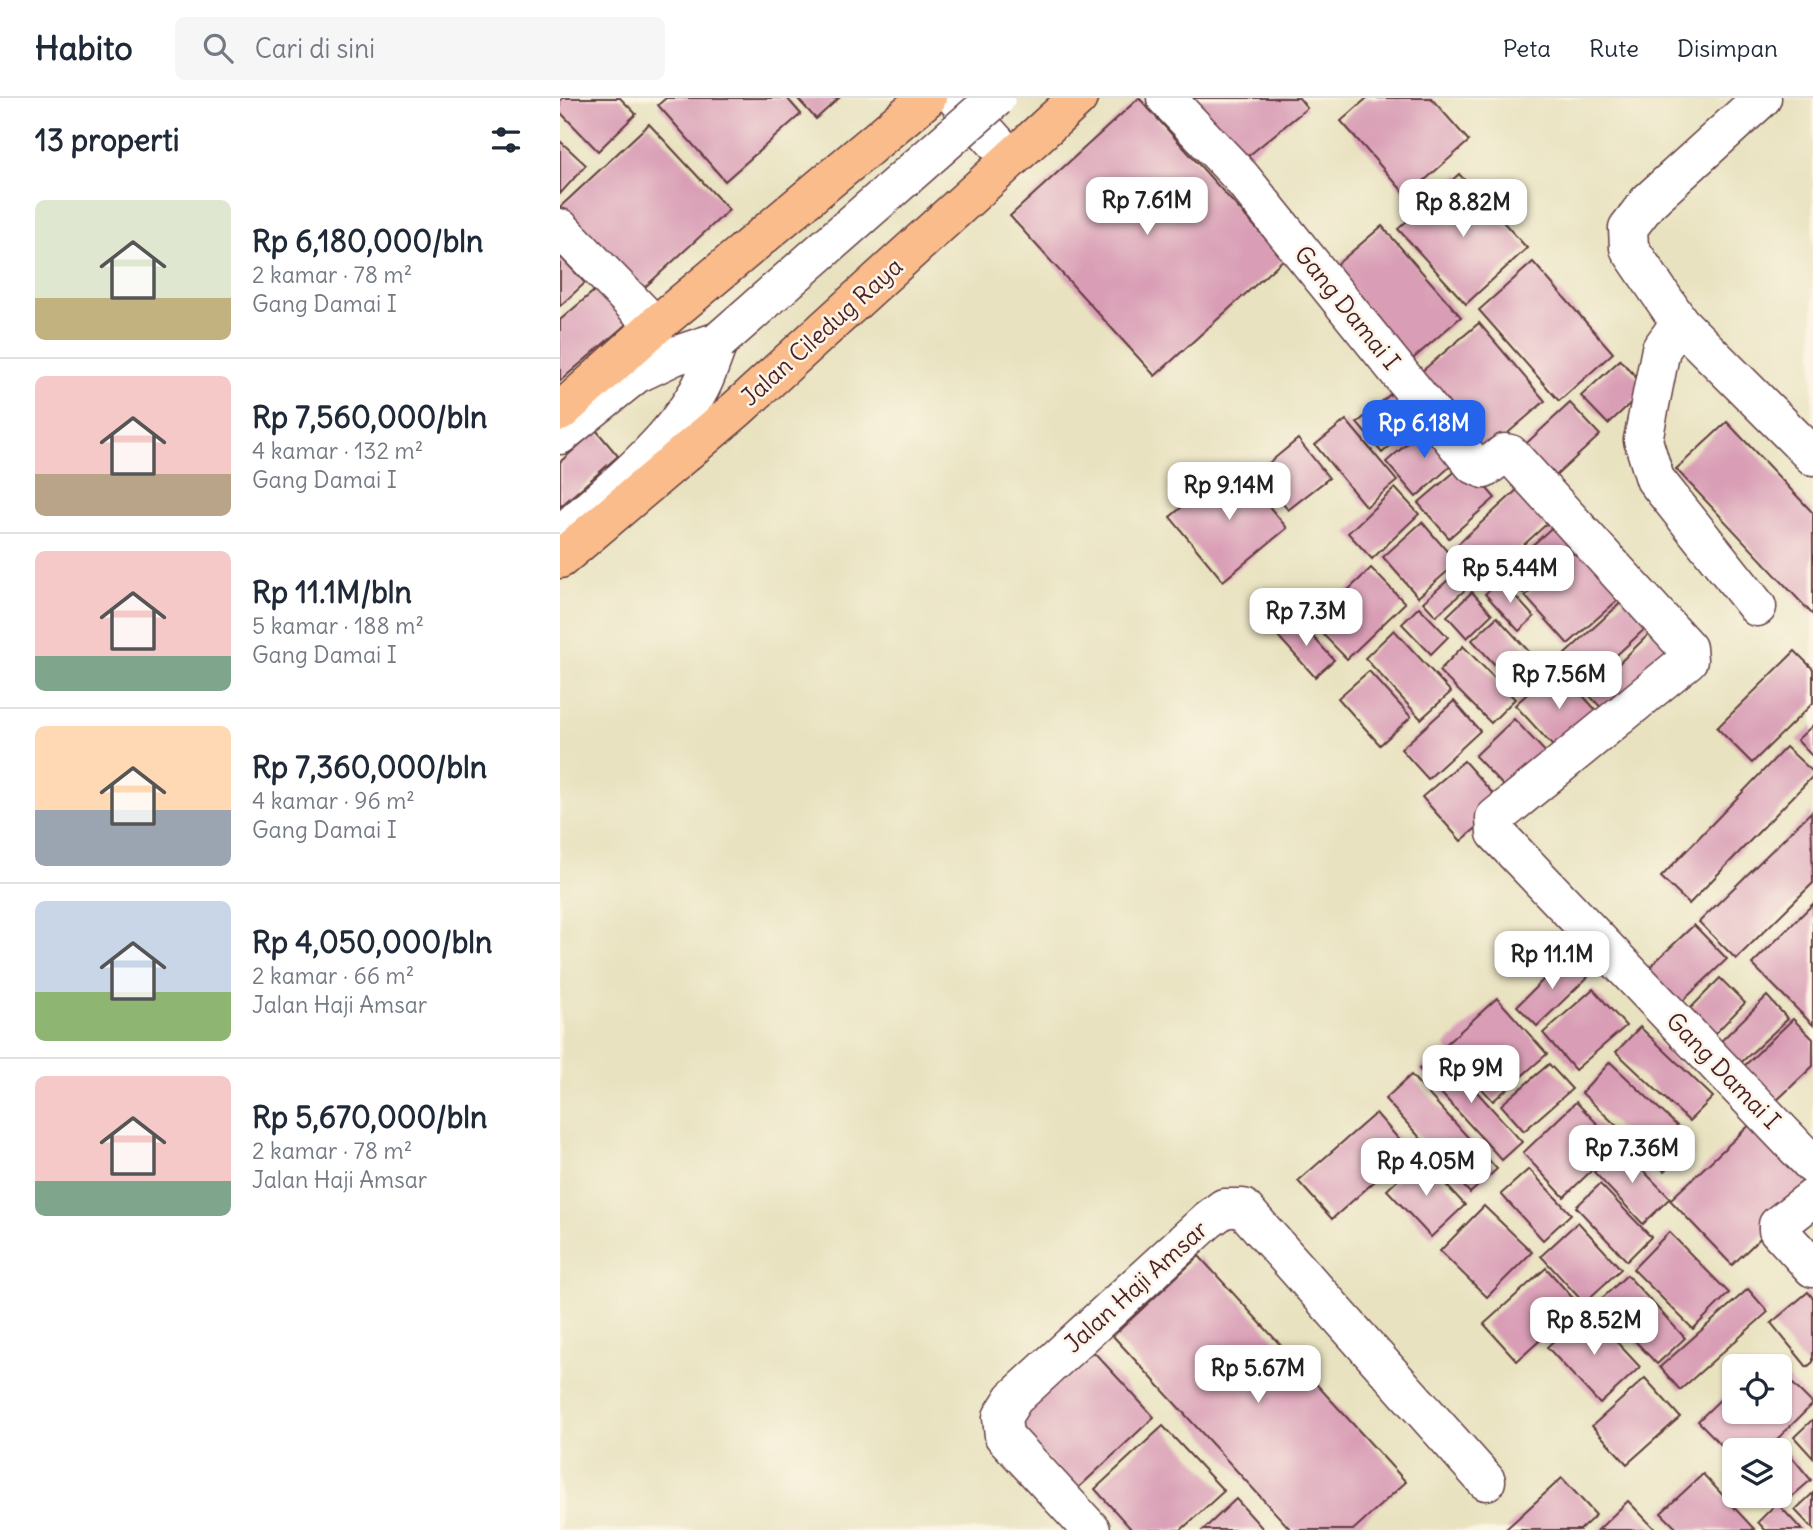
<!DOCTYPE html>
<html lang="id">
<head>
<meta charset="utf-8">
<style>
  body { margin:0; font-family:Delius,sans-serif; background:#f6f6f7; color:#1f2937; height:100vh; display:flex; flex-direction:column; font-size:26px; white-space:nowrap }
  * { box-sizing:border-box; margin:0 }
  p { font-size:23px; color:#747a83 }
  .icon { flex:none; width:38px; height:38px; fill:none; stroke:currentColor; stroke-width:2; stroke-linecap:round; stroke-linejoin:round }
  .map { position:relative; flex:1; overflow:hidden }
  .sheet { display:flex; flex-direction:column; background:#fff; width:560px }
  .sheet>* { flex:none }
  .fabs { position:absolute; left:1162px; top:1256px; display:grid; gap:14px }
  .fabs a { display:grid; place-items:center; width:70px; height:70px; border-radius:10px; background:#fff; box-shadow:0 2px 5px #0004; font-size:35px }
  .price { position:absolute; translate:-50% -60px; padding:0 16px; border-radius:14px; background:#fff; color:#222; font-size:23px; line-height:46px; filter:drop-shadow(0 2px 4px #0008) }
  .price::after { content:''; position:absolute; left:50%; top:42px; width:21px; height:16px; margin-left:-10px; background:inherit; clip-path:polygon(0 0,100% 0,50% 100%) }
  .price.on { background:#2563eb; color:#fff }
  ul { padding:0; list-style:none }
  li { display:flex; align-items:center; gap:21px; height:175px; padding:0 35px }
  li+li { border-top:2px solid #e0e1e3 }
  li span { display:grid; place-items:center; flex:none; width:196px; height:140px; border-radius:10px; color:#555 }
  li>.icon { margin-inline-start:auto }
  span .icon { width:84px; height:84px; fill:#fffc; stroke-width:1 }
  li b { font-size:30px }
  h2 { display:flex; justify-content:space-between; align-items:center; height:84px; padding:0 35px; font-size:30px }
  header { display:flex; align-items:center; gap:42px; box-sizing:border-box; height:98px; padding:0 35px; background:#fff; border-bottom:2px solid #e0e1e3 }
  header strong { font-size:33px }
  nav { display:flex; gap:38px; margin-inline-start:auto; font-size:24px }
  .search { width:490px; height:63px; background:#f6f6f7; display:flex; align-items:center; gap:18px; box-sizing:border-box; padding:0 24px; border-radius:10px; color:#747a83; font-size:26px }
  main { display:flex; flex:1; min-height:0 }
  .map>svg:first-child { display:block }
  .building { fill:#d99eb6 }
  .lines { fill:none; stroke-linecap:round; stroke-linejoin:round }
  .minor-casing { stroke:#623c41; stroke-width:41 }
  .major-casing { stroke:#623c41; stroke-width:41 }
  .minor { stroke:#fff; stroke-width:38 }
  .major { stroke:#fabc8b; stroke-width:38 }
  .minor-bridge-casing { stroke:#623c41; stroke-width:41; stroke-linecap:butt }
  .minor-bridge { stroke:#fff; stroke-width:38 }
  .labels { text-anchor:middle; stroke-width:5; stroke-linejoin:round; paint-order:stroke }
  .street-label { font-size:24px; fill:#4a1f2b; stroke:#fcf5e5 }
</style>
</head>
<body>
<header>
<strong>Habito</strong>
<div class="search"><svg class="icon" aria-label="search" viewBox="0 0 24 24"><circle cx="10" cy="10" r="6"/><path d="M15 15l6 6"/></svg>Cari di sini</div>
<nav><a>Peta</a><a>Rute</a><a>Disimpan</a></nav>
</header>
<main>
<section class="sheet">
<h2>13 properti<svg class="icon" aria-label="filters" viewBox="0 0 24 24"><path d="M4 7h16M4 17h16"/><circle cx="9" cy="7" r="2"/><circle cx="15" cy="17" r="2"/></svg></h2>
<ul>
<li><span style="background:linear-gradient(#dfe7d0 70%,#c2b280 0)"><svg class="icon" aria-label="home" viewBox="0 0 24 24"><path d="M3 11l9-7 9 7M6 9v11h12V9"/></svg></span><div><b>Rp 6,180,000/bln</b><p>2 kamar · 78 m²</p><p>Gang Damai I</p></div></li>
<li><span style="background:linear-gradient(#f6c9c9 70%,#b9a48a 0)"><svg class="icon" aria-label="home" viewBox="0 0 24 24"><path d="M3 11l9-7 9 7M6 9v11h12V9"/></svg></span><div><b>Rp 7,560,000/bln</b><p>4 kamar · 132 m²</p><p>Gang Damai I</p></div></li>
<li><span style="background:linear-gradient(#f6c9c9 75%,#7fa58c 0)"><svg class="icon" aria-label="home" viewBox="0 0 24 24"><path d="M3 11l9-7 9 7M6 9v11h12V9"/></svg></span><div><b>Rp 11.1M/bln</b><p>5 kamar · 188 m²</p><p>Gang Damai I</p></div></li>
<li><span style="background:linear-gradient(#ffd9b3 60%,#9aa5b1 0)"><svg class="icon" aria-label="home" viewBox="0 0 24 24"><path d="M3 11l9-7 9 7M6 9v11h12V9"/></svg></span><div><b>Rp 7,360,000/bln</b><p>4 kamar · 96 m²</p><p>Gang Damai I</p></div></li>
<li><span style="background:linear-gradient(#c9d6e8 65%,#8fb573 0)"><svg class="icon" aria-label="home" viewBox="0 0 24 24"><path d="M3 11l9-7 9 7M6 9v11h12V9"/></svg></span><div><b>Rp 4,050,000/bln</b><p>2 kamar · 66 m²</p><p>Jalan Haji Amsar</p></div></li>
<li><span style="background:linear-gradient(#f6c9c9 75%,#7fa58c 0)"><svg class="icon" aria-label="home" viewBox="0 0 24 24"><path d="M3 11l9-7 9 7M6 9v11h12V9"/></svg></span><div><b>Rp 5,670,000/bln</b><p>2 kamar · 78 m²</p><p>Jalan Haji Amsar</p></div></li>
</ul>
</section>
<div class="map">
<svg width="1253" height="1432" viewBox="0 0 1253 1432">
  <rect width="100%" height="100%" fill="#fcf5e5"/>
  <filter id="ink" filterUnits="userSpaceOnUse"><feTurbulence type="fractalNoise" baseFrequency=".0143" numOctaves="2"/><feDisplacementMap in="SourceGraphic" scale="14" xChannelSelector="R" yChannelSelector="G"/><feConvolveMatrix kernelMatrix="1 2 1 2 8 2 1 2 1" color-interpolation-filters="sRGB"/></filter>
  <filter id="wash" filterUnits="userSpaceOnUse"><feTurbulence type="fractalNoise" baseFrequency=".00686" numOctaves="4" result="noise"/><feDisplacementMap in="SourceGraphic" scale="28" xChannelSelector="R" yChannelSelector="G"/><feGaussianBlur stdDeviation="1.57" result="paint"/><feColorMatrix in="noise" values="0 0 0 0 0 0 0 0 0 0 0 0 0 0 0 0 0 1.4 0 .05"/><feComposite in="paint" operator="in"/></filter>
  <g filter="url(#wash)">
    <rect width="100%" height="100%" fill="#e8e2c0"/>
    <g id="blocks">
      <g class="building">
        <polygon points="3,0 60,0 76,16 38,53 0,14 0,3"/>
        <polygon points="106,0 227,0 241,16 165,83 98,7"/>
        <polygon points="237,0 279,0 256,21"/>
        <polygon points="579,0 724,161 595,278 450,118"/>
        <polygon points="620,0 739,0 747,10 676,68"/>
        <polygon points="807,0 871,0 909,43 847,98 781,23"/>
        <polygon points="89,26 169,112 73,200 0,121 0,109"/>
        <polygon points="0,43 26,67 0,96"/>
        <polygon points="899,76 967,150 906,206 838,131"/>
        <polygon points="822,128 901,219 848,265 769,173"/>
        <polygon points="0,158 25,185 0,208"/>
        <polygon points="973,164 1053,255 999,303 919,212"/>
        <polygon points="40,188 70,223 0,283 0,222"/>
        <polygon points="919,225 985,303 921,358 855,279"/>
        <polygon points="1060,262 1087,290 1048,326 1021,298"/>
        <polygon points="840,288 866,316 822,355 797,325"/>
        <polygon points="1010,305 1040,337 988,385 958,353"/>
        <polygon points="786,322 837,383 806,409 755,347"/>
        <polygon points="1167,324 1253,415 1253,517 1116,371"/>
        <polygon points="871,325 902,358 856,399 826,364"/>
        <polygon points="36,332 58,358 0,409 0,364"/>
        <polygon points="738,341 769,380 728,412 698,374"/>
        <polygon points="905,365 935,400 889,440 858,405"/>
        <polygon points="674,366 727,430 663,483 610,419"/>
        <polygon points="835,390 859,416 812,461 788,435"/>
        <polygon points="959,390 990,423 926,481 896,448"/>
        <polygon points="862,424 897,465 858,499 823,459"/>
        <polygon points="998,424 1016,445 963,495 944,473"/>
        <polygon points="1024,446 1067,494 1008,546 965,498"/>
        <polygon points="903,469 915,483 876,518 863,504"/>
        <polygon points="811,470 845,505 787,561 753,526"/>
        <polygon points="941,482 974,519 959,533 925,496"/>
        <polygon points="912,494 932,516 907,540 887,518"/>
        <polygon points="1066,500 1090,526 1030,582 1005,556"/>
        <polygon points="859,509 888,539 871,556 842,526"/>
        <polygon points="937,519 986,572 961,595 912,542"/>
        <polygon points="737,521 774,562 755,579 718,538"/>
        <polygon points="1095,530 1120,556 1053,622 1028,596"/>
        <polygon points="834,532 891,594 861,621 805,560"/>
        <polygon points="903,548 955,601 931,625 879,573"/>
        <polygon points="1235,553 1253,571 1253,605 1192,665 1157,630"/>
        <polygon points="997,569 1043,620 1002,658 955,607"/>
        <polygon points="809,573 851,619 820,647 778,600"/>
        <polygon points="894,603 920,633 868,681 841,651"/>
        <polygon points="954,621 993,662 955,700 915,658"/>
        <polygon points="1253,627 1253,659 1237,642"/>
        <polygon points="1226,649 1253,674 1253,678 1129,806 1101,779"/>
        <polygon points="904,663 943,707 901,743 862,699"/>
        <polygon points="1251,714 1253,785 1176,861 1139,824"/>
        <polygon points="1253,806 1253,927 1192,866"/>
        <polygon points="1134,827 1167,861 1113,912 1080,878"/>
        <polygon points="1007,858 1028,879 977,928 957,908"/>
        <polygon points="1160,880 1185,905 1144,947 1119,922"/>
        <polygon points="1033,891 1066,928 1015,972 983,935"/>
        <polygon points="1207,898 1228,921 1172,973 1152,952"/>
        <polygon points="937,900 987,956 933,1003 884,948"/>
        <polygon points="1233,921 1253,941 1253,968 1213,1006 1180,972"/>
        <polygon points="1080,929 1153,999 1129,1023 1056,954"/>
        <polygon points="880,953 962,1044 942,1062 859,971"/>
        <polygon points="1050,964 1133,1043 1104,1073 1022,995"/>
        <polygon points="989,966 1012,991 964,1033 941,1007"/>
        <polygon points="851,977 937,1071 910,1095 825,1001"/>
        <polygon points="1016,1004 1058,1047 1004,1099 963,1055"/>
        <polygon points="816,1015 849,1053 772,1121 738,1083"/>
        <polygon points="1196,1021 1253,1090 1172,1167 1110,1102"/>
        <polygon points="1060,1049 1110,1100 1083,1126 1034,1074"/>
        <polygon points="861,1060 905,1107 871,1139 827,1092"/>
        <polygon points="969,1071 1011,1116 983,1142 941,1096"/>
        <polygon points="1040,1086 1091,1139 1067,1163 1016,1109"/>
        <polygon points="924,1108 972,1154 927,1199 880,1153"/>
        <polygon points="1018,1124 1061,1171 1024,1205 981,1158"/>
        <polygon points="1109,1134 1169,1195 1133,1231 1073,1171"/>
        <polygon points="639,1158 846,1384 793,1432 731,1432 553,1238"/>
        <polygon points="986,1170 1019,1207 957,1263 924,1226"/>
        <polygon points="1067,1177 1125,1240 1097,1266 1038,1204"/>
        <polygon points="1188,1191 1208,1214 1120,1292 1100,1269"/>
        <polygon points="1248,1194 1253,1200 1253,1264 1247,1269 1211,1225"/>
        <polygon points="1027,1212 1080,1269 1040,1306 987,1249"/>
        <polygon points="532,1252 594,1319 516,1392 454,1325"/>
        <polygon points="1220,1273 1253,1306 1205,1353 1174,1353 1174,1360 1138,1323 1174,1288 1174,1314 1220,1314"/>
        <polygon points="1085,1280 1120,1319 1067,1366 1032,1328"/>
        <polygon points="1253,1321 1253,1360 1234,1339"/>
        <polygon points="603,1328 664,1393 621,1432 572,1432 535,1391"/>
        <polygon points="1222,1347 1251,1382 1230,1400 1220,1388 1220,1353 1215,1353"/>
        <polygon points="1143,1376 1195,1432 1118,1432 1101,1415"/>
        <polygon points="1002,1380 1036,1417 1020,1432 945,1432"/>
        <polygon points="1253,1395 1253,1431 1235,1412"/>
        <polygon points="676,1401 704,1432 643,1432"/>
        <polygon points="1068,1403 1096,1432 1038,1432"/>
        <polygon points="1217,1405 1242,1432 1205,1432 1198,1424"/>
      </g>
    </g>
  </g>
  <g filter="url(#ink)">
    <use href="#blocks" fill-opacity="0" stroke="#623c41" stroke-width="2"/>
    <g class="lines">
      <g class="minor-casing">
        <g id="minor">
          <polyline points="396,0 451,61"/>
          <polyline points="606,0 680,78 913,366 924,371 945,355 950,356 1127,550 1128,562 935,720 936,735 1253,1067"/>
          <polyline points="1202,0 1088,104 1068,130 1069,150 1120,225 1253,358"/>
          <polyline points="0,130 95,228"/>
          <polyline points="1120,225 1101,251 1083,342 1095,381 1197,509"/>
          <polyline points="0,337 76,276 114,258 159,243"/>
          <path d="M6 432C53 390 106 349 138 294 147 279 152 260 159 243"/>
          <polyline points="1253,1100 1218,1127 1218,1132 1253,1170"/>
          <polyline points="531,1432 444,1338 442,1319 454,1300 648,1122 664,1110 683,1110 926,1383"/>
        </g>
      </g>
      <g class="major-casing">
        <g id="major">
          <polyline points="0,314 95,228 367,0"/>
          <polyline points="0,461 177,311 518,0"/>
        </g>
      </g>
      <use href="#minor" class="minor"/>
      <use href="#major" class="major"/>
      <g class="minor-bridge-casing">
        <polyline id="minor-bridge" points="159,243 436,0"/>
      </g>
      <use href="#minor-bridge" class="minor-bridge"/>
    </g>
  </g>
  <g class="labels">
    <g class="street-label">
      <text transform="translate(787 210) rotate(51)" y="8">Gang Damai I</text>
      <text transform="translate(262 234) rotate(-42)" y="8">Jalan Ciledug Raya</text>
      <text transform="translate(1163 973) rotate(46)" y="8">Gang Damai I</text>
      <text transform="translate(576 1189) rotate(-42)" y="8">Jalan Haji Amsar</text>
    </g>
  </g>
</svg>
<div class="fabs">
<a><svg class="icon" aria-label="locate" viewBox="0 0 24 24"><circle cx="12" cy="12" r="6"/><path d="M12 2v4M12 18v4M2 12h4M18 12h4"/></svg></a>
<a><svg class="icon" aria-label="layers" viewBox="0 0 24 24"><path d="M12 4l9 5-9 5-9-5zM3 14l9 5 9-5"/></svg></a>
</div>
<b class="price" style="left:587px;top:139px">Rp 7.61M</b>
<b class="price" style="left:903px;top:141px">Rp 8.82M</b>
<b class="price on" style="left:864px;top:362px">Rp 6.18M</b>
<b class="price" style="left:669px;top:424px">Rp 9.14M</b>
<b class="price" style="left:950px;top:507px">Rp 5.44M</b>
<b class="price" style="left:746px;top:550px">Rp 7.3M</b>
<b class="price" style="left:999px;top:613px">Rp 7.56M</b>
<b class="price" style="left:992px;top:893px">Rp 11.1M</b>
<b class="price" style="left:911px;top:1007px">Rp 9M</b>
<b class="price" style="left:1072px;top:1087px">Rp 7.36M</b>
<b class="price" style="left:866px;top:1100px">Rp 4.05M</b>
<b class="price" style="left:1034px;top:1259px">Rp 8.52M</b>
<b class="price" style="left:698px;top:1307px">Rp 5.67M</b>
</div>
</main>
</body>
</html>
